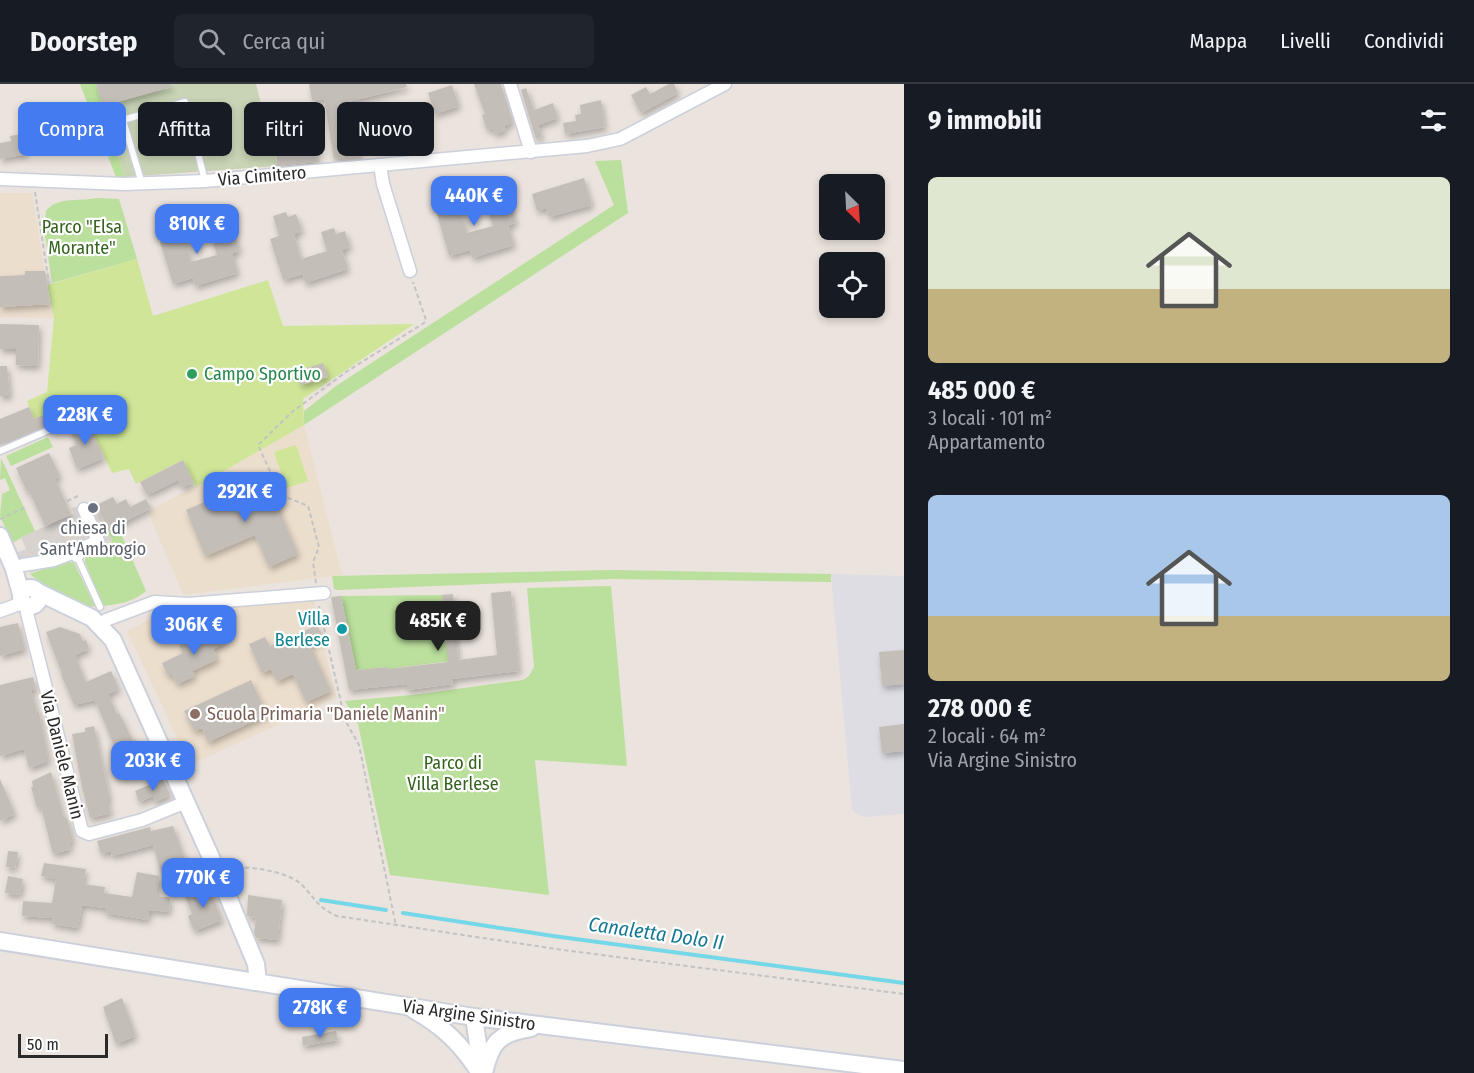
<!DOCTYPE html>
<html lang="it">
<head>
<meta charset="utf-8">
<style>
  body { margin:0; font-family:"Fira Sans Condensed",sans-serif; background:#20242c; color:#f1f3f6; height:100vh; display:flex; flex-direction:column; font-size:22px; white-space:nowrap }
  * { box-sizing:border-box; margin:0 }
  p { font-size:20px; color:#9ea1a6 }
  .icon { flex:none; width:33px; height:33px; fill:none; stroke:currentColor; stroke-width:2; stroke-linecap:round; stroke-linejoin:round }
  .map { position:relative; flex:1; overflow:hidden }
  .details { display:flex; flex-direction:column; background:#171b24; width:570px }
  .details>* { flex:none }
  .banner { position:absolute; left:18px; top:18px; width:570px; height:54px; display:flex; gap:12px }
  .needle { width:39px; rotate:156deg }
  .controls { position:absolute; left:819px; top:90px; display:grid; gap:12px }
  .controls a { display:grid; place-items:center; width:66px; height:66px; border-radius:9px; background:#171b24; box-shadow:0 3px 9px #0003; font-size:30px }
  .scale { position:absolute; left:18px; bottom:15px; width:90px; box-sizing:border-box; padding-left:6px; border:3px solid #2a2a2a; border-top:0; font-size:16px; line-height:21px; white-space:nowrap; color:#2a2a2a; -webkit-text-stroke:4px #fff; paint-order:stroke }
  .price { position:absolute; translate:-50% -51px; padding:0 14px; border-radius:12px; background:#447bf0; color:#fff; font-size:20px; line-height:39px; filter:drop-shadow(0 2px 3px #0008) }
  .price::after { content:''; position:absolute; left:50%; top:36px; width:18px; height:14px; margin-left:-9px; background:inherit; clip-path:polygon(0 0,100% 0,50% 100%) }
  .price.current { background:#222; color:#fff }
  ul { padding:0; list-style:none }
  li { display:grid; align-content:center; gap:12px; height:318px; padding:0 24px }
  li span { display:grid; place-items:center; height:186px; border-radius:9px; color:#555 }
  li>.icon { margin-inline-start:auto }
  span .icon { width:108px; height:108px; fill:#fffc; stroke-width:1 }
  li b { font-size:26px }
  h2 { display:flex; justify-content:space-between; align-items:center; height:72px; padding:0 24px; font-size:26px }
  .chip { padding:0 21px; border-radius:9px; background:#171b24; box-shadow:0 3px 9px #0003; font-size:21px; line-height:54px }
  .chip.current { background:#447bf0; color:#fff }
  header { display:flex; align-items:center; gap:36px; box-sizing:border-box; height:84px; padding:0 30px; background:#171b24; border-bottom:2px solid #363941 }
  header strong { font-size:28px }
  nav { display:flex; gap:33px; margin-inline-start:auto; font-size:21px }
  .search { width:420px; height:54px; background:#20242c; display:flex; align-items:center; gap:15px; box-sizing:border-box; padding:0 21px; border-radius:9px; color:#9ea1a6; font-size:22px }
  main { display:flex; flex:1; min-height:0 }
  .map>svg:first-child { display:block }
  .industrial { fill:#dedde4 }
  .education { fill:#ecdecd }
  .green { fill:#bbdf9c }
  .cemetery { fill:#c8d4b5 }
  .pitch { fill:#cfe698 }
  .plaza { fill:#d8d3cf }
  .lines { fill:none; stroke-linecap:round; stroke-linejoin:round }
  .stream { stroke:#75d8e8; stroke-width:4 }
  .building { fill:#c4beb8; filter:url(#shadow) }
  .lane-casing { stroke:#cbd0db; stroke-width:9 }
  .street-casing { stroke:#cbd0db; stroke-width:15 }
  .secondary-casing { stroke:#cbd0db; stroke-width:20 }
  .path { stroke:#c3c3c3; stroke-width:2; stroke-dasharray:4.5 3; stroke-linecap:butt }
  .lane { stroke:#fff; stroke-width:6 }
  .street { stroke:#fff; stroke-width:12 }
  .secondary { stroke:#fff; stroke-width:16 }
  .leisure-dot { fill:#2e9e5b; stroke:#fff; stroke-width:2 }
  .worship-dot { fill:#6b7280; stroke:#fff; stroke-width:2 }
  .culture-dot { fill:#0f9aa8; stroke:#fff; stroke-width:2 }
  .education-dot { fill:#8d6e63; stroke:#fff; stroke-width:2 }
  .labels { text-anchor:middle; stroke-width:4.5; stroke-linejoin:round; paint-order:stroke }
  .street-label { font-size:18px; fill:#2a2a2a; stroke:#fff }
  .park-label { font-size:18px; fill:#35631e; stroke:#fff }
  .leisure-label { font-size:18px; fill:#27864d; stroke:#fff; text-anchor:start }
  .worship-label { font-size:18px; fill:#5b616d; stroke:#fff }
  .culture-label { font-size:18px; fill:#0d838f; stroke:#fff; text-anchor:end }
  .education-label { font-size:18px; fill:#785e54; stroke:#fff; text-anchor:start }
  .water-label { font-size:20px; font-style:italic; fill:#147894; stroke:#fff }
</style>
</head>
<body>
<header>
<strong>Doorstep</strong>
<div class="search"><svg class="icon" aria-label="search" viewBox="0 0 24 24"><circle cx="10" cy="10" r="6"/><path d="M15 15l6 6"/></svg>Cerca qui</div>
<nav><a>Mappa</a><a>Livelli</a><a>Condividi</a></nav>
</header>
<main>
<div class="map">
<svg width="904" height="989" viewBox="0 0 904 989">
  <defs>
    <filter id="shadow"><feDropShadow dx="2" dy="4" stdDeviation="3" flood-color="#0004"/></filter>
  </defs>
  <rect width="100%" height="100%" fill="#ebe3dd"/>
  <polygon class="industrial" points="831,490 904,492 904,730 865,733 858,731 852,726"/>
  <g class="education">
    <polygon points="0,109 32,109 50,220 54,234 0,233"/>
    <polygon points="304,341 342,491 183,511 148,428"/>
    <polygon points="314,516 336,614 190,681 127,547 158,531"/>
  </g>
  <g class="green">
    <polygon points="80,0 96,0 125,93 116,93"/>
    <polygon points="621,76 628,129 304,341 304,327 336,302 614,121 595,77"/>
    <path d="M96 114 119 115 137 175 52 199 44 144 46 127C58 112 78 118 96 114Z"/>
    <polygon points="48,353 53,363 11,382 6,372"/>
    <polygon points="1,374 35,447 12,459 0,432 2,410 10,406 5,394 0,396"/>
    <path d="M118 443 146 507C133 518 120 520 103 522L85 478 86 469 112 457 108 447Z"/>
    <polygon points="65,477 74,479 95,522 89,523 48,504 30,490"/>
    <polygon points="612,486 831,490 831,498 611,495 337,506 334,505 332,492"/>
    <polygon points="611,502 627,682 535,676 549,811 390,791 358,640 345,617 412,611 523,596 529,592 534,583 527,504"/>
    <polygon points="442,511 446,561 450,563 451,577 395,584 389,591 388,583 356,586 341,512"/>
  </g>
  <polygon class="cemetery" points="96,0 256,0 277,82 125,93"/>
  <g class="pitch">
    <polygon points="137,175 153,232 268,196 283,242 414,240 303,315 304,341 196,403 182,376 136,400 129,385 112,389 88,339 86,339 76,318 34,335 27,317 47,308 54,234 47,201"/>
    <polygon points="296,361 308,397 286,404 274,368"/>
  </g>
  <polygon class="plaza" points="95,420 112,456 77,472 30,489 16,469 26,465 21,453 74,430 72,424 76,423 82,425"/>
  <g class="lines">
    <g class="stream">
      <polyline points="321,816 386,826"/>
      <polyline points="403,829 553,852 904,899"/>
    </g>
  </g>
  <g class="building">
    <polygon points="96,0 170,0 171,3 103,22"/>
    <polygon points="309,0 406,0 407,3 348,18 360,75 343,76 342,74 334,75 324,15 312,16"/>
    <polygon points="474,0 501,0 513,38 504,42 506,46 495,50 492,44 487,46 482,31 485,30"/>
    <polygon points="669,0 674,0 678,9 641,29 631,11 646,3 650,10"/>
    <polygon points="452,1 459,22 435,30 428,9"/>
    <polygon points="526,4 534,26 553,19 558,34 538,41 542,53 536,55 521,6"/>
    <polygon points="601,16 605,43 565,50 563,39 576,37 575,31 581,30 580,21"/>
    <polygon points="274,21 284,63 315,60 317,78 277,82 275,56 271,57 263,24"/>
    <polygon points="21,50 26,70 0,75 0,59 11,57 10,52"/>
    <polygon points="584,94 592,121 549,133 546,124 537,127 532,110"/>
    <polygon points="453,104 454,109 462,107 467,123 460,125 467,149 493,142 487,123 501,119 503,124 511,122 516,139 508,141 514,161 472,174 470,166 449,172 437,130 445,128 439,108"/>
    <polygon points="286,128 288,133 296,130 302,147 294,150 301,175 327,167 321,148 334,144 336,150 345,147 350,163 342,166 348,185 305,199 303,190 283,196 270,155 279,152 273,132"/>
    <polygon points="176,131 178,136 187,134 192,151 184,153 191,178 217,171 211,151 224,147 226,153 235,151 240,167 232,169 238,189 195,202 193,194 173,200 160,158 169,156 163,135"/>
    <polygon points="25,187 45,187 50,220 0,223 0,192 25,191"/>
    <polygon points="0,240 39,241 38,282 16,281 16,265 0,265"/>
    <polygon points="323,279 328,293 301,301 297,287"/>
    <polygon points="0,282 7,282 10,312 0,312"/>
    <polygon points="76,318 79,328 0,361 0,335 29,323 34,335"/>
    <polygon points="83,337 84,340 88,338 104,374 77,385 69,364 76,361 69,343"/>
    <polygon points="49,369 60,392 55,395 71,430 45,442 29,407 27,408 16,384"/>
    <polygon points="183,376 194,398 182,404 178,396 147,411 140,398"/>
    <polygon points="265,392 298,470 269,483 255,451 205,472 186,426 216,413 222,427 241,419 235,405"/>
    <polygon points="113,413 117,420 126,415 130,423 146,415 151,424 109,446 96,421"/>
    <polygon points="511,507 519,587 452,595 453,600 407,606 407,600 349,606 331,513 341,512 356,586 388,583 388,585 448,578 442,511 453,510 458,576 497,571 491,509"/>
    <polygon points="18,539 25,565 0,572 0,543"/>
    <polygon points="317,541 324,555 310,561 331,607 306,618 293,590 277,597 271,585 262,589 249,560 265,553 270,562"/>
    <polygon points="60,543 80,550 83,557 86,556 89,565 75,571 86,598 111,587 119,605 108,610 117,630 119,629 133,657 136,656 146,681 126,690 95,616 74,621 61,590 62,590 46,548"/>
    <polygon points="216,543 224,560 213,565 218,575 192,587 195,592 177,600 172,590 168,592 162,579 183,569 179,561"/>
    <polygon points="904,566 904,600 882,602 879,568"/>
    <polygon points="33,593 36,605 31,606 37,628 39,628 49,677 29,684 24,665 0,672 0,601"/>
    <polygon points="251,596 267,631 208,658 202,644 194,647 184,627"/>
    <polygon points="904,640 904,667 882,669 879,643"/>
    <polygon points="94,642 110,715 107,715 111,729 90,734 82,703 72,650 85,648 85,644"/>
    <polygon points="51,688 64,734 67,734 73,757 69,758 71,765 53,770 41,723 37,724 31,703 33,703 32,697"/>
    <polygon points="0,695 15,730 0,737"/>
    <polygon points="163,695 170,711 155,718 153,712 139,718 135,707"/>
    <polygon points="173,742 186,778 160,785 153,761 112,772 111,767 101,770 97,757 150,743 151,747"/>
    <polygon points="8,767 18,768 15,784 6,783"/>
    <polygon points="44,779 86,785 83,800 105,803 104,809 132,813 137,788 159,792 156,812 170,814 169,828 149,826 148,836 105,829 105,824 82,821 78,844 52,840 53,834 22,832 23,817 52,819 56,795 41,792"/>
    <polygon points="8,792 23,795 20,811 5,809"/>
    <polygon points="209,803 222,836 194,847 188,832 192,830 185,812"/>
    <polygon points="248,811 282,816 278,856 256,854 254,848 256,834 247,832"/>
    <polygon points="122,914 136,952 116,960 103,923"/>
    <polygon points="336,947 338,956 303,962 302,953"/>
  </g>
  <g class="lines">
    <g class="lane-casing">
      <g id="lane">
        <polyline points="139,99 140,93 123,36 185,18 205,97"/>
        <polyline points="0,367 82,332"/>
        <polyline points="77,472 100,523"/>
      </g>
    </g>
    <g class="street-casing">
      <g id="street">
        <polyline points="510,0 531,68"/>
        <polyline points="380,81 383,100 410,187"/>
        <polyline points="0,95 124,100 205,97 587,62 620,55 725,0"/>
        <polyline points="75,468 98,457 84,425"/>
        <polyline points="23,481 54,476 75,468 77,472"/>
        <polyline points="28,522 27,529 82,747 89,750 142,736 186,718"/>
        <polyline points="0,527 22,519"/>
        <polyline points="100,541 106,536 154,518 188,520 324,509"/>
      </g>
    </g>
    <g class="secondary-casing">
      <g id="secondary">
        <polyline points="0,452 14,485 21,510"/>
        <circle cx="30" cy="513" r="9"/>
        <polyline points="38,508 92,534 113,556 218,789 256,880 258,898"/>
        <polyline points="0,857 474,933 904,986"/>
        <path d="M414 926C444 943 461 960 480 989"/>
        <polyline points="474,933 482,988"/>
        <path d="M484 989C491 958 499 949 531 944"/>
      </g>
    </g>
    <g class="path">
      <polyline points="35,108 49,200"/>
      <polyline points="67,417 78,412"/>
      <polyline points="0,435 26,423"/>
      <polyline points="316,499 313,478 319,463 308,422 281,411 258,361 292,328 346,288 424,239 426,236 413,198"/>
      <polyline points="319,522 345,636 359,661 396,842"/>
      <path d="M230 784C247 781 290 788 302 801 315 814 318 824 337 832L563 866 904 910"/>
      <polyline points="329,925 336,930"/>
    </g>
    <use href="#lane" class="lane"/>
    <use href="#street" class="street"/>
    <use href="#secondary" class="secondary"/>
  </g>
  <circle class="leisure-dot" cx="192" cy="290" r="6"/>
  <circle class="worship-dot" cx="93" cy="424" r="6"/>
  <circle class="culture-dot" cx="342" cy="545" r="6"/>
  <circle class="education-dot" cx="195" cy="630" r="6"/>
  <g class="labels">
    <g class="street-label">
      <text transform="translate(262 92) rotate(-5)" y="6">Via Cimitero</text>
      <text transform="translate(62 671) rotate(76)" y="6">Via Daniele Manin</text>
      <text transform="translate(469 931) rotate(8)" y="6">Via Argine Sinistro</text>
    </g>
    <g class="park-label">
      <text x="82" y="149">Parco "Elsa<tspan x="82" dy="21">Morante"</tspan></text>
      <text x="453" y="685">Parco di<tspan x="453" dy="21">Villa Berlese</tspan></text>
    </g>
    <g class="leisure-label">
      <text x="204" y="296">Campo Sportivo</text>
    </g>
    <g class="worship-label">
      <text x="93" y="450">chiesa di<tspan x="93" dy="21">Sant'Ambrogio</tspan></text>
    </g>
    <g class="culture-label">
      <text x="330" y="541">Villa<tspan x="330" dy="21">Berlese</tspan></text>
    </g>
    <g class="education-label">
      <text x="207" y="636">Scuola Primaria "Daniele Manin"</text>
    </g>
    <g class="water-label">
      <text transform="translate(656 849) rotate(8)" y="7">Canaletta Dolo II</text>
    </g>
  </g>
</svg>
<div class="controls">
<a><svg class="needle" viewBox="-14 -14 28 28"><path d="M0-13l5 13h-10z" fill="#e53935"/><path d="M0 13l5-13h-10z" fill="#9ea1a6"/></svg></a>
<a><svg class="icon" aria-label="locate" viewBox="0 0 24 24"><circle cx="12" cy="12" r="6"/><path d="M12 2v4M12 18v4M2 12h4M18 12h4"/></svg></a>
</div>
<div class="scale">50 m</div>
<b class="price" style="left:474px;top:143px">440K €</b>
<b class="price" style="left:197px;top:171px">810K €</b>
<b class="price" style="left:85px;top:362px">228K €</b>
<b class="price" style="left:245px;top:439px">292K €</b>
<b class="price current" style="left:438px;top:568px">485K €</b>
<b class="price" style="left:194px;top:572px">306K €</b>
<b class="price" style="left:153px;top:708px">203K €</b>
<b class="price" style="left:203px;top:825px">770K €</b>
<b class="price" style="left:320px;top:955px">278K €</b>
<div class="banner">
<a class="chip current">Compra</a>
<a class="chip">Affitta</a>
<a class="chip">Filtri</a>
<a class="chip">Nuovo</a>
</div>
</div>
<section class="details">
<h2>9 immobili<svg class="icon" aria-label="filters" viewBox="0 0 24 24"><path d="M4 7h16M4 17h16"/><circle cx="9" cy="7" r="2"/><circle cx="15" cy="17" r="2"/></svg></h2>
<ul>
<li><span style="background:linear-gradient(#dfe7d0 60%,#c2b280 0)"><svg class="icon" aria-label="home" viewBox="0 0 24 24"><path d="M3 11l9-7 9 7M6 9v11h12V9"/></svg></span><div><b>485 000 €</b><p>3 locali · 101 m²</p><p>Appartamento</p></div></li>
<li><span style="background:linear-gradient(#a9c7e8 65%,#c2b280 0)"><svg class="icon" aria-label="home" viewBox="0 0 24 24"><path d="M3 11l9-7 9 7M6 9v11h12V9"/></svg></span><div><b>278 000 €</b><p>2 locali · 64 m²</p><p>Via Argine Sinistro</p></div></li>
</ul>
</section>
</main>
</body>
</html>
